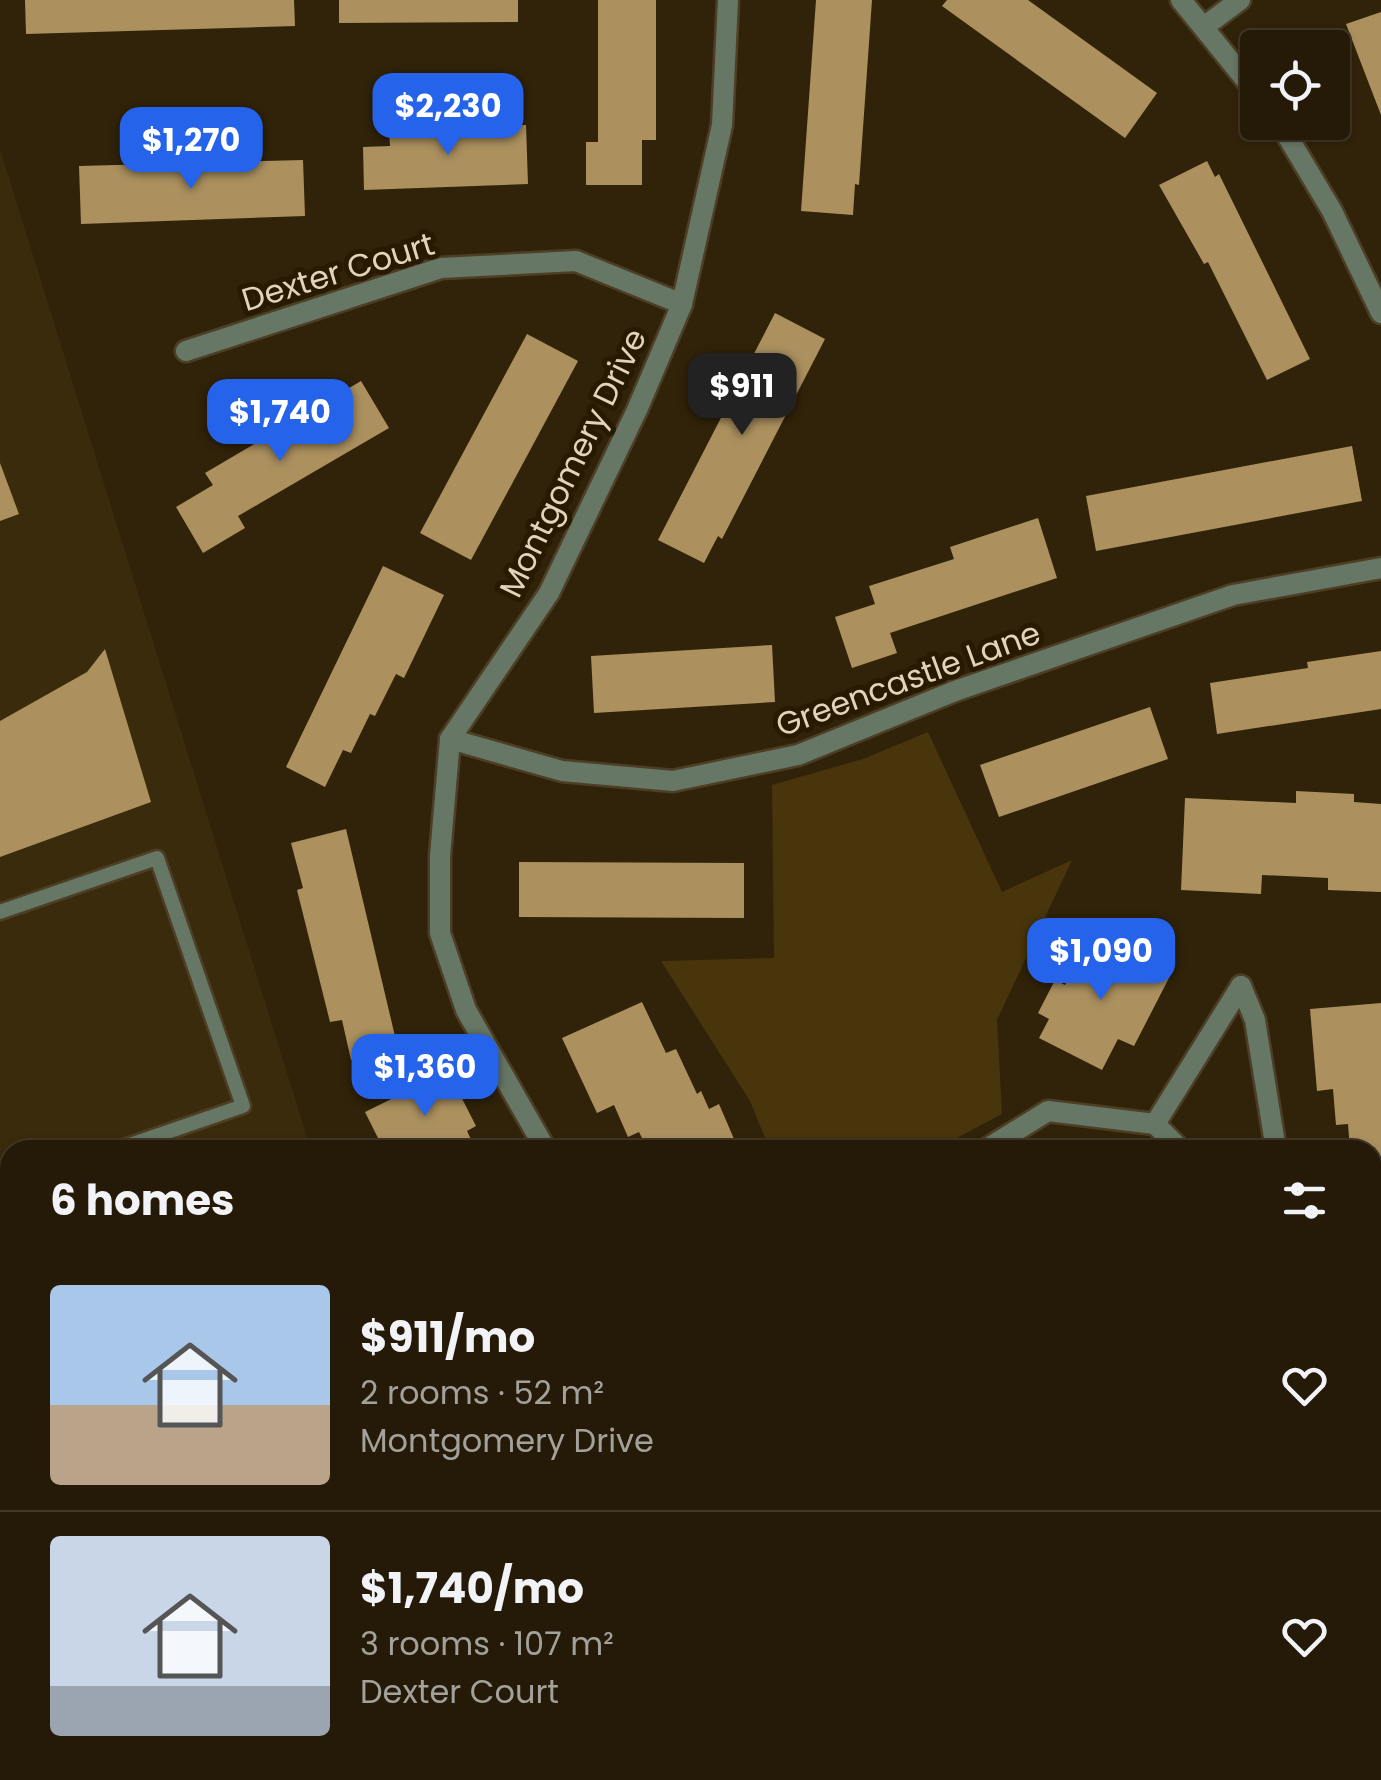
<!DOCTYPE html>
<html lang="en">
<head>
<meta charset="utf-8">
<style>
  body { margin:0; font-family:Poppins,sans-serif; background:#312715; color:#f1f3f6; height:100vh; display:flex; flex-direction:column; font-size:38px; white-space:nowrap }
  * { box-sizing:border-box; margin:0 }
  p { font-size:32px; color:#a3a19b }
  .icon { flex:none; width:55px; height:55px; fill:none; stroke:currentColor; stroke-width:2; stroke-linecap:round; stroke-linejoin:round }
  .map { position:relative; flex:1; overflow:hidden }
  .panel { position:absolute; left:0px; top:1140px; width:1382px; height:640px; display:flex; flex-direction:column; background:#251a07; border-radius:30px 30px 0 0; box-shadow:0 2px 8px #0004,0 0 0 2px #423828 }
  .panel>* { flex:none }
  .controls { position:absolute; left:1240px; top:30px; display:grid; gap:20px }
  .controls a { display:grid; place-items:center; width:110px; height:110px; border-radius:10px; background:#251a07; box-shadow:0 2px 8px #0004,0 0 0 2px #423828; font-size:50px }
  .price { position:absolute; translate:-50% -85px; padding:0 22px; border-radius:20px; background:#2563eb; color:#fff; font-size:32px; line-height:65px; filter:drop-shadow(0 2px 5px #0008) }
  .price::after { content:''; position:absolute; left:50%; top:60px; width:30px; height:22px; margin-left:-15px; background:inherit; clip-path:polygon(0 0,100% 0,50% 100%) }
  .price.current { background:#222; color:#fff }
  ul { padding:0; list-style:none }
  li { display:flex; align-items:center; gap:30px; height:250px; padding:0 50px }
  li+li { border-top:2px solid #423828 }
  li span { display:grid; place-items:center; flex:none; width:280px; height:200px; border-radius:10px; color:#555 }
  li>.icon { margin-inline-start:auto }
  span .icon { width:120px; height:120px; fill:#fffc; stroke-width:1 }
  li b { font-size:42px }
  h2 { display:flex; justify-content:space-between; align-items:center; height:120px; padding:0 50px; font-size:42px }
  .map>svg:first-child { display:block }
  .built { fill:#3b2b0d }
  .green { fill:#49350b }
  .building { fill:#ac915f }
  .lines { fill:none; stroke-linecap:round; stroke-linejoin:round }
  .lane-casing { stroke:#4d3f25; stroke-width:19 }
  .street-casing { stroke:#4d3f25; stroke-width:25 }
  .lane { stroke:#677765; stroke-width:14 }
  .street { stroke:#677765; stroke-width:20 }
  .labels { text-anchor:middle; stroke-width:10; stroke-linejoin:round; paint-order:stroke }
  .street-label { font-size:32px; fill:#e2d3ba; stroke:#271a01 }
</style>
</head>
<body>
<div class="map">
<svg width="1381" height="1780" viewBox="0 0 1381 1780">
  <rect width="100%" height="100%" fill="#312309"/>
  <polygon class="built" points="0,149 311,1150 10,1150 10,1770 942,1770 946,1780 0,1780"/>
  <polygon class="green" points="928,732 1002,892 1072,860 997,1020 1002,1114 934,1150 770,1150 750,1101 661,961 774,958 772,785 863,759"/>
  <g class="building">
    <polygon points="25,0 294,0 295,26 26,34"/>
    <polygon points="339,0 518,0 518,22 339,23"/>
    <polygon points="598,0 656,0 656,140 642,140 642,185 586,185 586,142 598,142"/>
    <polygon points="816,0 872,0 859,185 855,184 853,215 801,211"/>
    <polygon points="947,0 1028,0 1157,93 1125,138 942,6"/>
    <polygon points="1381,12 1381,115 1346,24"/>
    <polygon points="526,125 528,184 364,190 363,147 390,146 389,130"/>
    <polygon points="303,160 305,216 81,224 79,166"/>
    <polygon points="1207,161 1215,177 1219,174 1310,359 1267,380 1208,262 1204,264 1159,185"/>
    <polygon points="775,313 825,339 722,539 718,536 704,563 658,540"/>
    <polygon points="527,334 578,361 471,560 420,533"/>
    <polygon points="361,381 389,428 238,516 245,528 203,553 176,507 213,485 205,473"/>
    <polygon points="1352,446 1362,501 1096,551 1086,496"/>
    <polygon points="0,463 19,514 0,521"/>
    <polygon points="1038,518 1057,578 890,633 897,653 852,668 835,617 875,604 869,586 954,559 950,547"/>
    <polygon points="383,566 444,595 404,678 396,674 375,716 370,714 351,753 343,750 325,787 286,767"/>
    <polygon points="772,645 775,702 594,713 591,656"/>
    <polygon points="105,649 151,802 0,857 0,721 87,672"/>
    <polygon points="1381,651 1381,709 1217,734 1210,683 1308,668 1307,662"/>
    <polygon points="1150,707 1168,759 999,817 980,765"/>
    <polygon points="1296,791 1354,794 1354,802 1381,804 1381,892 1328,890 1328,878 1262,875 1261,894 1181,890 1185,798 1296,803"/>
    <polygon points="346,829 398,1049 351,1060 342,1020 330,1022 297,890 303,888 291,843"/>
    <polygon points="519,862 744,863 744,918 519,917"/>
    <polygon points="1091,935 1170,976 1134,1046 1118,1039 1102,1070 1039,1038 1049,1019 1038,1013 1055,980 1065,985"/>
    <polygon points="642,1002 666,1053 676,1049 697,1094 701,1091 709,1109 719,1104 734,1139 727,1142 731,1150 648,1150 639,1132 628,1137 614,1105 597,1113 562,1038"/>
    <polygon points="1381,1003 1381,1228 1372,1229 1372,1150 1350,1150 1348,1124 1336,1125 1333,1089 1317,1091 1310,1009"/>
    <polygon points="448,1071 476,1126 467,1131 476,1150 384,1150 365,1112"/>
    <polygon points="1372,1345 1381,1347 1381,1466 1372,1465"/>
    <polygon points="1381,1558 1381,1655 1372,1657 1372,1560"/>
    <polygon points="1219,1770 1278,1774 1285,1770 1332,1778 1217,1780"/>
    <polygon points="1350,1770 1381,1775 1381,1780 1348,1780"/>
  </g>
  <g class="lines">
    <g class="lane-casing">
      <g id="lane">
        <polyline points="0,912 157,858 243,1106 115,1150"/>
        <polyline points="0,1190 10,1186"/>
        <polyline points="0,1546 10,1543"/>
        <polyline points="167,1770 171,1780"/>
        <polyline points="453,1770 453,1780"/>
        <polyline points="901,1770 905,1780"/>
        <polyline points="331,1780 368,1770"/>
      </g>
    </g>
    <g class="street-casing">
      <g id="street">
        <polyline points="1181,0 1258,95"/>
        <polyline points="1205,26 1240,0"/>
        <polyline points="1279,122 1332,211 1381,313"/>
        <polyline points="186,351 441,268 576,261 682,304"/>
        <polyline points="450,739 562,771 673,781 798,755 955,691 1233,595 1381,568"/>
        <polyline points="1241,986 1255,1020 1276,1150"/>
        <polyline points="1155,1124 1241,986"/>
        <polyline points="546,1150 466,1010 440,933 440,856 450,739 549,593 637,410 682,304 722,125 728,0"/>
        <polyline points="985,1150 1048,1111 1155,1124 1181,1150"/>
        <polyline points="1372,1290 1381,1293"/>
        <polyline points="0,1564 10,1598"/>
        <polyline points="65,1770 68,1780"/>
        <polyline points="1155,1770 1157,1780"/>
      </g>
    </g>
    <use href="#lane" class="lane"/>
    <use href="#street" class="street"/>
  </g>
  <g class="labels">
    <g class="street-label">
      <text transform="translate(338 272) rotate(-17)" y="11">Dexter Court</text>
      <text transform="translate(573 463) rotate(-64)" y="11">Montgomery Drive</text>
      <text transform="translate(908 679) rotate(-20)" y="11">Greencastle Lane</text>
    </g>
  </g>
</svg>
<div class="controls">
<a><svg class="icon" aria-label="locate" viewBox="0 0 24 24"><circle cx="12" cy="12" r="6"/><path d="M12 2v4M12 18v4M2 12h4M18 12h4"/></svg></a>
</div>
<b class="price" style="left:448px;top:158px">$2,230</b>
<b class="price" style="left:191px;top:192px">$1,270</b>
<b class="price current" style="left:742px;top:438px">$911</b>
<b class="price" style="left:280px;top:464px">$1,740</b>
<b class="price" style="left:1101px;top:1003px">$1,090</b>
<b class="price" style="left:425px;top:1119px">$1,360</b>
<section class="panel">
<h2>6 homes<svg class="icon" aria-label="filters" viewBox="0 0 24 24"><path d="M4 7h16M4 17h16"/><circle cx="9" cy="7" r="2"/><circle cx="15" cy="17" r="2"/></svg></h2>
<ul>
<li><span style="background:linear-gradient(#a9c7e8 60%,#b9a48a 0)"><svg class="icon" aria-label="home" viewBox="0 0 24 24"><path d="M3 11l9-7 9 7M6 9v11h12V9"/></svg></span><div><b>$911/mo</b><p>2 rooms · 52 m²</p><p>Montgomery Drive</p></div><svg class="icon" aria-label="heart" viewBox="0 0 24 24"><path d="M12 20l-8-8c-3-5 5-10 8-4 3-6 11-1 8 4z"/></svg></li>
<li><span style="background:linear-gradient(#c9d6e8 75%,#9aa5b1 0)"><svg class="icon" aria-label="home" viewBox="0 0 24 24"><path d="M3 11l9-7 9 7M6 9v11h12V9"/></svg></span><div><b>$1,740/mo</b><p>3 rooms · 107 m²</p><p>Dexter Court</p></div><svg class="icon" aria-label="heart" viewBox="0 0 24 24"><path d="M12 20l-8-8c-3-5 5-10 8-4 3-6 11-1 8 4z"/></svg></li>
</ul>
</section>
</div>
</body>
</html>
